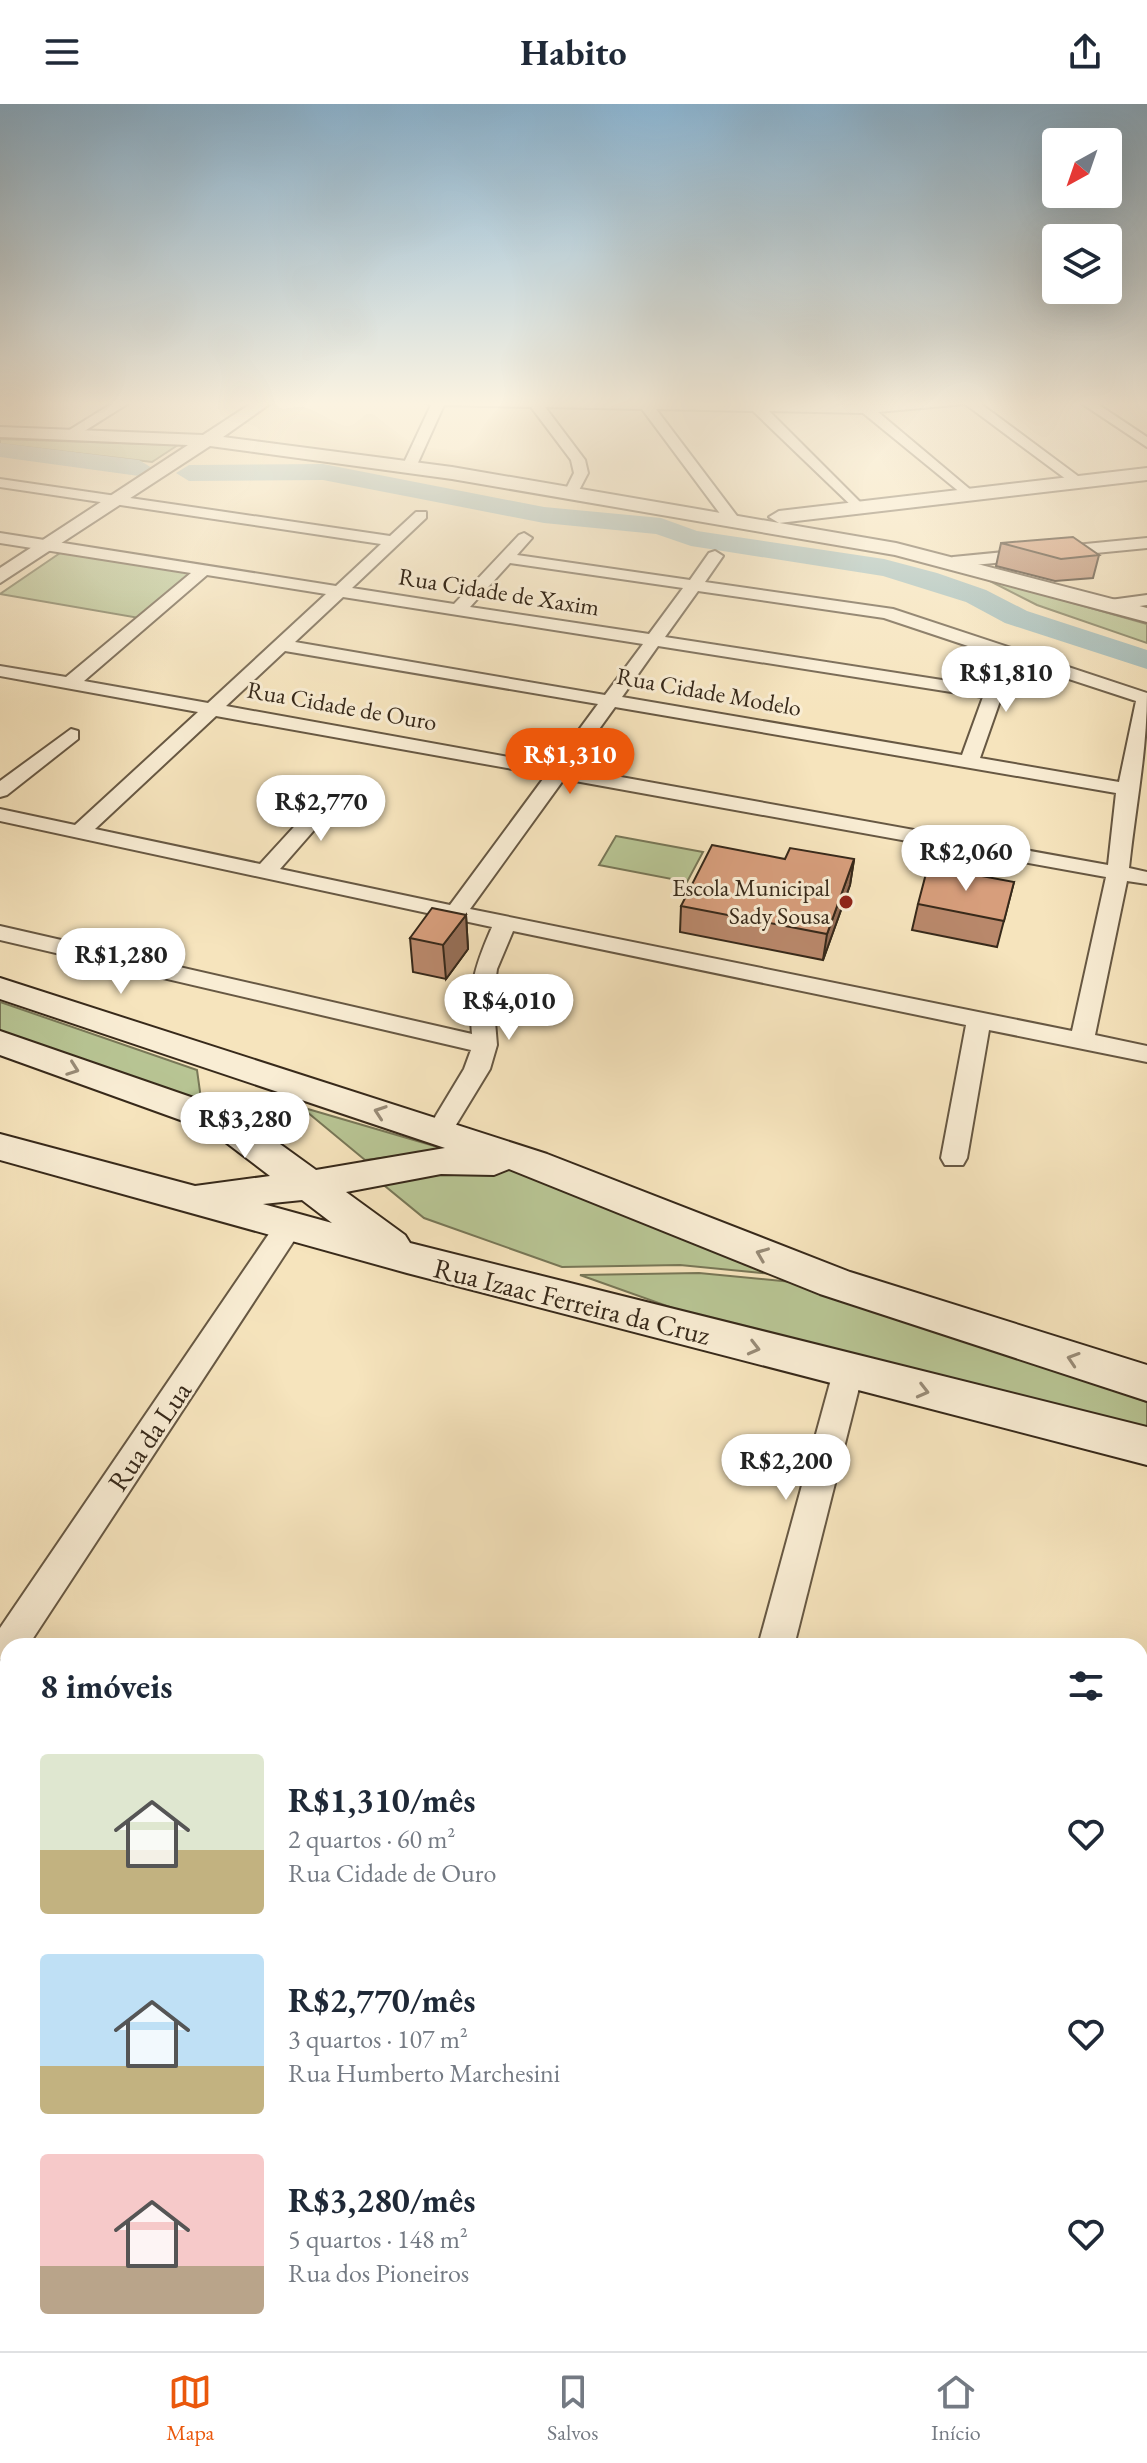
<!DOCTYPE html>
<html lang="pt">
<head>
<meta charset="utf-8">
<style>
  body { margin:0; font-family:"EB Garamond",serif; background:#f2f2f3; color:#1f2937; height:100vh; display:flex; flex-direction:column; font-size:30px; white-space:nowrap }
  * { box-sizing:border-box; margin:0 }
  p { font-size:26px; color:#747a83 }
  .icon { flex:none; width:44px; height:44px; fill:none; stroke:currentColor; stroke-width:2; stroke-linecap:round; stroke-linejoin:round }
  .map { position:relative; flex:1; overflow:hidden }
  .sheet { position:absolute; left:0px; top:1534px; width:1148px; height:714px; display:flex; flex-direction:column; background:#fff; border-radius:24px 24px 0 0; box-shadow:0 8px 32px #0002 }
  .sheet>* { flex:none }
  .needle { width:52px; rotate:220deg }
  .fabs { position:absolute; left:1042px; top:24px; display:grid; gap:16px }
  .fabs a { display:grid; place-items:center; width:80px; height:80px; border-radius:8px; background:#fff; box-shadow:0 8px 32px #0002; font-size:40px }
  .price { position:absolute; translate:-50% -68px; padding:0 18px; border-radius:28px; background:#fff; color:#222; font-size:26px; line-height:52px; filter:drop-shadow(0 2px 4px #0008) }
  .price::after { content:''; position:absolute; left:50%; top:48px; width:24px; height:18px; margin-left:-12px; background:inherit; clip-path:polygon(0 0,100% 0,50% 100%) }
  .price.selected { background:#ea580c; color:#fff }
  ul { padding:0; list-style:none }
  li { display:flex; align-items:center; gap:24px; height:200px; padding:0 40px }
  li span { display:grid; place-items:center; flex:none; width:224px; height:160px; border-radius:8px; color:#555 }
  li>.icon { margin-inline-start:auto }
  span .icon { width:96px; height:96px; fill:#fffc; stroke-width:1 }
  li b { font-size:34px }
  h2 { display:flex; justify-content:space-between; align-items:center; height:96px; padding:0 40px; font-size:34px }
  header { display:flex; justify-content:space-between; align-items:center; height:104px; padding:0 40px; background:#fff; font-size:36px; font-weight:700 }
  .menu { display:flex; justify-content:space-around; align-items:center; height:112px; border-top:2px solid #e0e1e3; background:#fff; font-size:22px; color:#747a83 }
  .menu a { display:grid; justify-items:center; gap:4px }
  .menu .selected { color:#ea580c }
  .map>svg:first-child { display:block }
  .green { fill:#b8c594; stroke:#787757; stroke-width:2 }
  .lines { fill:none; stroke-linecap:round; stroke-linejoin:round }
  .river { fill:#a0bcbb; fill-rule:evenodd }
  .minor-casing { stroke:#675843; stroke-width:4 }
  .tertiary-casing { stroke:#675843; stroke-width:4 }
  .secondary-casing { stroke:#37291a; stroke-width:4 }
  .minor { fill:#f9edd4; fill-rule:evenodd }
  .tertiary { fill:#f9edd4; fill-rule:evenodd }
  .secondary { fill:#f9edd4; fill-rule:evenodd }
  .wall { fill:#b9886b; stroke:#37291a; stroke-width:2 }
  .shaded-wall { fill:#966f57; stroke:#37291a; stroke-width:2 }
  .building { fill:#d79e7c; stroke:#37291a; stroke-width:2 }
  .oneway { stroke:#988b77 }
  .poi-dot { fill:#8f2418; stroke:#f9edd4; stroke-width:3 }
  .labels { text-anchor:middle; stroke-width:6; stroke-linejoin:round; paint-order:stroke }
  .far-street-label { font-size:24px; fill:#37291a; stroke:#f9edd4 }
  .far-poi-label { font-size:24px; fill:#37291a; stroke:#f9edd4; text-anchor:end }
  .street-label { font-size:28px; fill:#37291a; stroke:#f9edd4 }
</style>
</head>
<body>
<header><svg class="icon" aria-label="menu" viewBox="0 0 24 24"><path d="M4 6h16M4 12h16M4 18h16"/></svg>Habito<svg class="icon" aria-label="share" viewBox="0 0 24 24"><path d="M12 15V3M7 8l5-5 5 5M5 13v7h14v-7"/></svg></header>
<div class="map">
<svg width="1147" height="2247" viewBox="0 0 1147 2247">
  <rect width="100%" height="100%" fill="#f6e4bd"/>
  <filter id="stains"><feTurbulence type="fractalNoise" baseFrequency=".0025" numOctaves="4"/><feColorMatrix values="0 0 0 0 .2 0 0 0 0 .09 0 0 0 0 .02 0 0 0 .5 -.17"/></filter>
  <radialGradient id="worn" r=".72"><stop offset=".6" stop-color="#630" stop-opacity="0"/><stop offset="1" stop-color="#630" stop-opacity=".3"/></radialGradient>
  <g class="green">
    <polygon points="0,335 178,341 152,358 0,340"/>
    <polygon points="63,447 199,467 139,514 0,490"/>
    <polygon points="982,473 1147,520 1147,539 1037,501"/>
    <polygon points="616,732 703,748 687,778 599,761"/>
    <polygon points="0,898 197,966 202,1002 0,932"/>
    <polygon points="301,1003 448,1046 365,1056"/>
    <polygon points="534,1063 813,1174 680,1161 562,1163 424,1114 374,1073"/>
    <polygon points="699,1169 833,1182 1147,1298 1147,1335 844,1265 580,1171"/>
    <polygon points="1140,1928 1147,1930 1147,2247 638,2247 640,2240 1140,2240"/>
  </g>
  <g class="lines">
    <g class="river">
      <polygon points="0,339 139,356 152,364 139,372 0,353"/>
      <polygon points="323,360 544,403 661,414 697,427 884,455 937,469 986,486 1027,507 1147,546 1147,565 1005,519 966,498 883,472 691,442 656,430 544,419 323,376 189,377 176,369 189,361"/>
    </g>
    <g class="minor-casing">
      <g id="minor">
        <polygon points="116,297 132,297 75,333 63,330"/>
        <polygon points="422,297 758,297 855,301 863,297 870,301 977,297 1086,378 1074,381 965,300 878,308 972,387 974,390 967,394 863,309 769,307 862,400 862,406 857,407 753,307 656,305 740,416 732,421 727,419 642,305 545,303 585,356 588,369 576,392 571,393 564,389 574,369 571,356 531,303 444,301 416,363 404,366 402,363 431,301"/>
        <polygon points="1078,297 1093,297 1147,333 1147,343"/>
        <path d="M0 375 390 432 416 408H426V414L352 484 454 500 519 431 524 429 532 434 517 451 690 476 709 449 715 447 723 452 705 478 893 505 1147 589C1147 648 1135 706 1129 764L1147 768V780L1127 777 1095 931 1147 942V958L989 926 967 1054 963 1061H945L941 1054 966 921 513 827 497 865 493 894 497 941 490 965 448 1034H430L426 1028 464 965 471 946 0 836V822L472 930C468 885 474 864 492 823L0 717V705L75 721 198 608 0 572V562L66 573 191 469 0 439V429L336 482 381 440 0 383ZM510 459 683 484 649 530 470 503ZM207 471 326 490 208 599 84 577ZM698 487 884 514 998 552 987 583 665 533ZM343 493 643 540 605 591 295 538ZM658 542 983 593 962 651 622 593ZM285 547 598 600 553 661 226 602ZM1014 557 1136 597 1119 678 980 654ZM615 603 1116 689 1108 761 571 664ZM216 612 546 671 450 801 280 765 350 685 353 681 350 677H336L260 760 95 725ZM564 675 1106 773 1072 927 470 805Z"/>
        <polygon points="1147,434 1147,444 953,463 945,458 953,453"/>
        <polygon points="1147,491 1147,501 1110,506 1102,501 1110,496"/>
        <polygon points="71,625 78,627 78,635 7,691 0,693 0,677"/>
        <polygon points="289,1112 299,1115 303,1122 299,1129 28,1542 8,1542 8,1559 0,1555 0,1524 279,1115"/>
        <polygon points="848,1256 859,1259 863,1268 794,1542 758,1542 833,1268 837,1259"/>
        <polygon points="1140,1893 1147,1896 1147,1938 1140,1935"/>
      </g>
    </g>
    <g class="tertiary-casing">
      <g id="tertiary">
        <polygon points="255,297 274,297 223,333 452,363 896,439 1147,504 1147,518 895,451 452,375 210,342 0,479 0,464 188,341 0,333 0,323 203,331"/>
        <polygon points="1147,364 1147,376 779,419 769,413 779,407"/>
      </g>
    </g>
    <g class="secondary-casing">
      <path id="secondary" d="M0 874 547 1050 850 1168 1147 1261V1297L820 1190 509 1065 494 1071 441 1070 346 1088 405 1131 410 1139 1147 1323V1361L407 1169 0 1056V1030L195 1082 270 1072 211 1027 0 951V927L237 1009 316 1066 445 1044 0 895ZM302 1096 332 1119 263 1100Z"/>
    </g>
    <use href="#minor" class="minor"/>
    <use href="#tertiary" class="tertiary"/>
    <use href="#secondary" class="secondary"/>
  </g>
  <g class="wall">
    <polygon points="1001,439 1099,451 1093,474 1055,477 996,462"/>
    <polygon points="785,755 854,756 850,781 823,856 680,828 681,802"/>
    <polygon points="1014,778 997,843 912,826 918,800"/>
    <polygon points="466,811 468,845 446,875 413,868 410,834"/>
  </g>
  <g class="shaded-wall">
    <polygon points="854,755 850,781 823,856 827,830"/>
    <polygon points="466,811 468,845 446,875 443,841"/>
  </g>
  <g class="building">
    <polygon points="1073,433 1099,451 1061,455 1001,439"/>
    <polygon points="712,741 785,755 790,744 854,755 827,830 681,802"/>
    <polygon points="928,762 1014,778 1004,817 918,800"/>
    <polygon points="432,804 466,811 443,841 410,834"/>
  </g>
  <defs><path id="oneway-chevron" d="M-2-3.5L2.5 0L-2 3.5" fill="none" stroke-width="1.6" stroke-linecap="round" stroke-linejoin="round" transform="scale(2)"/></defs>
  <g class="oneway">
    <use href="#oneway-chevron" transform="translate(73 965) rotate(20)"/>
    <use href="#oneway-chevron" transform="translate(380 1008) rotate(-161)"/>
    <use href="#oneway-chevron" transform="translate(762 1150) rotate(-158)"/>
    <use href="#oneway-chevron" transform="translate(754 1244) rotate(14)"/>
    <use href="#oneway-chevron" transform="translate(1073 1255) rotate(-162)"/>
    <use href="#oneway-chevron" transform="translate(923 1287) rotate(14)"/>
  </g>
  <linearGradient id="sky" x2="0" y2="1"><stop stop-color="#8bb7d6"/><stop offset="0.49" stop-color="#fbf3e1"/><stop offset="1" stop-color="#fbf3e1" stop-opacity="0"/></linearGradient>
  <rect width="1147" height="611" fill="url(#sky)"/>
  <circle class="poi-dot" cx="846" cy="798" r="8"/>
  <g class="labels">
    <g class="far-street-label">
      <text transform="translate(499 488) rotate(9)" y="8">Rua Cidade de Xaxim</text>
      <text transform="translate(709 588) rotate(10)" y="8">Rua Cidade Modelo</text>
      <text transform="translate(342 602) rotate(10)" y="8">Rua Cidade de Ouro</text>
    </g>
    <g class="far-poi-label">
      <text x="830" y="792">Escola Municipal<tspan x="830" dy="28">Sady Sousa</tspan></text>
    </g>
    <g class="street-label">
      <text transform="translate(572 1197) rotate(14)" y="10">Rua Izaac Ferreira da Cruz</text>
      <text transform="translate(149 1332) rotate(-56)" y="10">Rua da Lua</text>
    </g>
  </g>
  <rect width="100%" height="100%" filter="url(#stains)"/>
  <rect width="100%" height="100%" fill="url(#worn)"/>
</svg>
<div class="fabs">
<a><svg class="needle" viewBox="-14 -14 28 28"><path d="M0-13l5 13h-10z" fill="#e53935"/><path d="M0 13l5-13h-10z" fill="#747a83"/></svg></a>
<a><svg class="icon" aria-label="layers" viewBox="0 0 24 24"><path d="M12 4l9 5-9 5-9-5zM3 14l9 5 9-5"/></svg></a>
</div>
<b class="price" style="left:1006px;top:610px">R$1,810</b>
<b class="price selected" style="left:570px;top:692px">R$1,310</b>
<b class="price" style="left:321px;top:739px">R$2,770</b>
<b class="price" style="left:966px;top:789px">R$2,060</b>
<b class="price" style="left:121px;top:892px">R$1,280</b>
<b class="price" style="left:509px;top:938px">R$4,010</b>
<b class="price" style="left:245px;top:1056px">R$3,280</b>
<b class="price" style="left:786px;top:1398px">R$2,200</b>
<section class="sheet">
<h2>8 imóveis<svg class="icon" aria-label="filters" viewBox="0 0 24 24"><path d="M4 7h16M4 17h16"/><circle cx="9" cy="7" r="2"/><circle cx="15" cy="17" r="2"/></svg></h2>
<ul>
<li><span style="background:linear-gradient(#dfe7d0 60%,#c2b280 0)"><svg class="icon" aria-label="home" viewBox="0 0 24 24"><path d="M3 11l9-7 9 7M6 9v11h12V9"/></svg></span><div><b>R$1,310/mês</b><p>2 quartos · 60 m²</p><p>Rua Cidade de Ouro</p></div><svg class="icon" aria-label="heart" viewBox="0 0 24 24"><path d="M12 20l-8-8c-3-5 5-10 8-4 3-6 11-1 8 4z"/></svg></li>
<li><span style="background:linear-gradient(#bfe0f5 70%,#c2b280 0)"><svg class="icon" aria-label="home" viewBox="0 0 24 24"><path d="M3 11l9-7 9 7M6 9v11h12V9"/></svg></span><div><b>R$2,770/mês</b><p>3 quartos · 107 m²</p><p>Rua Humberto Marchesini</p></div><svg class="icon" aria-label="heart" viewBox="0 0 24 24"><path d="M12 20l-8-8c-3-5 5-10 8-4 3-6 11-1 8 4z"/></svg></li>
<li><span style="background:linear-gradient(#f6c9c9 70%,#b9a48a 0)"><svg class="icon" aria-label="home" viewBox="0 0 24 24"><path d="M3 11l9-7 9 7M6 9v11h12V9"/></svg></span><div><b>R$3,280/mês</b><p>5 quartos · 148 m²</p><p>Rua dos Pioneiros</p></div><svg class="icon" aria-label="heart" viewBox="0 0 24 24"><path d="M12 20l-8-8c-3-5 5-10 8-4 3-6 11-1 8 4z"/></svg></li>
</ul>
</section>
</div>
<nav class="menu">
<a class="selected"><svg class="icon" aria-label="map" viewBox="0 0 24 24"><path d="M3 6l6-2 6 2 6-2v14l-6 2-6-2-6 2zM9 4v14M15 6v14"/></svg>Mapa</a>
<a><svg class="icon" aria-label="saved" viewBox="0 0 24 24"><path d="M7 4h10v16l-5-4-5 4z"/></svg>Salvos</a>
<a><svg class="icon" aria-label="home" viewBox="0 0 24 24"><path d="M3 11l9-7 9 7M6 9v11h12V9"/></svg>Início</a>
</nav>
</body>
</html>
